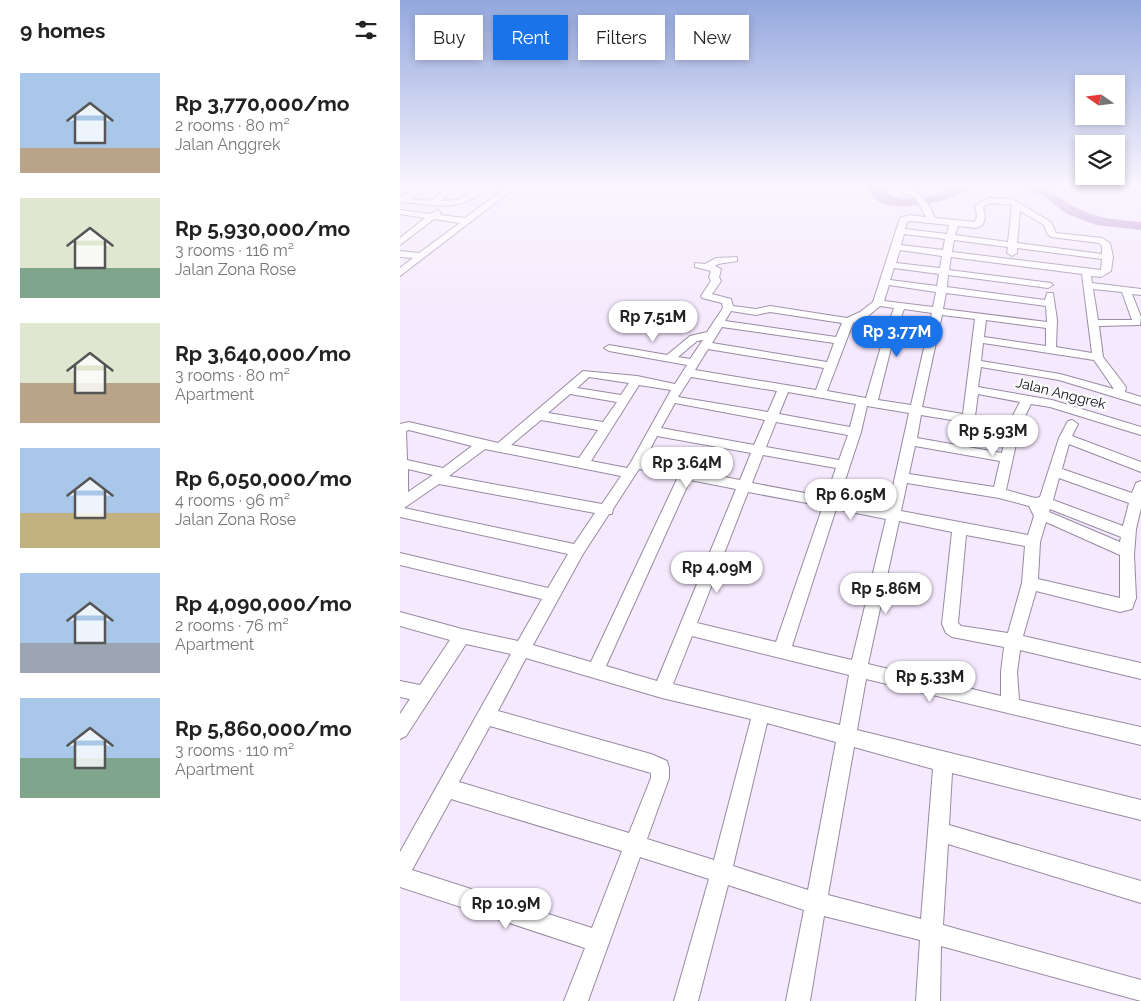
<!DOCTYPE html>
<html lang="en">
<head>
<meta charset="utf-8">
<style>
  body { margin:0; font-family:Raleway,sans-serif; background:#f6f6f6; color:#222; height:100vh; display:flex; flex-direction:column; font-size:19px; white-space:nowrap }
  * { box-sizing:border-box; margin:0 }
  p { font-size:16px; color:#767676 }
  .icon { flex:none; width:28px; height:28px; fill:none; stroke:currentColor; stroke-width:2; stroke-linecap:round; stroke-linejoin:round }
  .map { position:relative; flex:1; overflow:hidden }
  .details { display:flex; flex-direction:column; background:#fff; width:400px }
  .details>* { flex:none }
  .top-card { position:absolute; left:15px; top:15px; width:475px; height:45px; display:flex; gap:10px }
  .needle { width:32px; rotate:284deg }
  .controls { position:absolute; left:675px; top:75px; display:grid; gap:10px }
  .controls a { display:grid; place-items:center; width:50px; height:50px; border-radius:0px; background:#fff; box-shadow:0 2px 8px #0003; font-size:25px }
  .price { position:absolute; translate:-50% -42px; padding:0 11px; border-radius:18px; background:#fff; color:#222; font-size:16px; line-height:32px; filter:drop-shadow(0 1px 2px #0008) }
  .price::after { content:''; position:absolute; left:50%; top:30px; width:15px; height:11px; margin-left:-8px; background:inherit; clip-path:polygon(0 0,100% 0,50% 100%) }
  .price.selected { background:#1a73e8; color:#fff }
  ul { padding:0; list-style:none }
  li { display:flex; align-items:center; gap:15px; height:125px; padding:0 20px }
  li span { display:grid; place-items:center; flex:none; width:140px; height:100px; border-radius:0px; color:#555 }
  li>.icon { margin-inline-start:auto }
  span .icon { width:60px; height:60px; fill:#fffc; stroke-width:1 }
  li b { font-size:21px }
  h2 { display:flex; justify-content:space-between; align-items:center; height:60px; padding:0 20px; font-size:21px }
  .pill { padding:0 18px; border-radius:0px; background:#fff; box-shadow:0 2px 8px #0003; font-size:18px; line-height:45px }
  .pill.selected { background:#1a73e8; color:#fff }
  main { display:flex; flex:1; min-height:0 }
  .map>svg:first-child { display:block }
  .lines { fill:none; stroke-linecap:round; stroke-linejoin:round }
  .river { fill:#b493cd; fill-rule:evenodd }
  .minor-casing { stroke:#978aa1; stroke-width:2 }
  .minor { fill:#fff; fill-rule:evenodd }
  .labels { text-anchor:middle; stroke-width:5; stroke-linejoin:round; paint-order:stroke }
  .street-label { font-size:14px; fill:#0f0b13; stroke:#fcfcfc }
</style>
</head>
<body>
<main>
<section class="details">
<h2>9 homes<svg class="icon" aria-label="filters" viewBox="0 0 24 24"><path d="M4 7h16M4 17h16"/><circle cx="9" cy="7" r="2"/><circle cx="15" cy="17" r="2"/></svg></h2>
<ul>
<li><span style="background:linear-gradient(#a9c7e8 75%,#b9a48a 0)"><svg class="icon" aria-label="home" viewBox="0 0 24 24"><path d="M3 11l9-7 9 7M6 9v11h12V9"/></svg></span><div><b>Rp 3,770,000/mo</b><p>2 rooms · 80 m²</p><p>Jalan Anggrek</p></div></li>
<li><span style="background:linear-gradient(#dfe7d0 70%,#7fa58c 0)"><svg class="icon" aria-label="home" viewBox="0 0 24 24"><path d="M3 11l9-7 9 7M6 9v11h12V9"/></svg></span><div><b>Rp 5,930,000/mo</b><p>3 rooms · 116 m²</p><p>Jalan Zona Rose</p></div></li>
<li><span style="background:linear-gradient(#dfe7d0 60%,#b9a48a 0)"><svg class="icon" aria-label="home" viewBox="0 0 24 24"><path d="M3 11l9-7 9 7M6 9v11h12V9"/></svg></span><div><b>Rp 3,640,000/mo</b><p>3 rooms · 80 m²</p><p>Apartment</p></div></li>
<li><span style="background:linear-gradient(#a9c7e8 65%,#c2b280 0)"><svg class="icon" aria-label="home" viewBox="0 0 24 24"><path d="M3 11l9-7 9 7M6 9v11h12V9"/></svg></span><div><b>Rp 6,050,000/mo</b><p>4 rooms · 96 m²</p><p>Jalan Zona Rose</p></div></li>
<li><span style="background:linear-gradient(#a9c7e8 70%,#9aa5b1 0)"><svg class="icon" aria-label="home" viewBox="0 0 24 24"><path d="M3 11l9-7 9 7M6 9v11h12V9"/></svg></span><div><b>Rp 4,090,000/mo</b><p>2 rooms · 76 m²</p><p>Apartment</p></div></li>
<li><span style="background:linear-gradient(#a9c7e8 60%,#7fa58c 0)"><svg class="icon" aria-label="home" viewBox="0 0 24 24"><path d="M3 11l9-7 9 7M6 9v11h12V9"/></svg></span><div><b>Rp 5,860,000/mo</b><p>3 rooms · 110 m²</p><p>Apartment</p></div></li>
</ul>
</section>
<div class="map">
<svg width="741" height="1001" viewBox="0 0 741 1001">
  <rect width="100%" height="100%" fill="#f5e9fe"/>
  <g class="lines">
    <g class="river">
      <path d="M466 185H478C490 204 519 199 539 194 545 192 550 187 556 185 561 184 567 185 572 185 557 202 493 215 475 199 471 196 469 189 466 185Z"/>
      <path d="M618 185C655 185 649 194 677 208 697 219 719 220 741 222V230L696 225 667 214 642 195 620 188Z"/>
    </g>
    <g class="minor-casing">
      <g id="minor">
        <path d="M19 185H28L10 199 30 201 51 185H60L41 201 58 200 81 185H91C58 215 38 204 0 202V198Z"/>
        <polygon points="109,185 117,186 0,276 0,268 13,258 0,257 0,251 19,253 60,223 34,219 0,245 0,238 25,218 0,214 0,210 31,214 37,210 41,213 40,215 65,218"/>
        <path d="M489 185C515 185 525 195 535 218L575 222 577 216 575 206 588 198 612 199 651 222 656 233 702 238 710 243 713 257 711 271 701 277 691 276 692 283 741 289V295L732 294 741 317 740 325 699 326 703 357 726 387 725 392 741 397V405L659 380 581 367 578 387 652 400 741 427V435L650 407 631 404 620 426 606 490 635 498 640 497 659 438 668 421 672 420 678 424 672 436 741 462V472L669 444 662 469 732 493 736 483 741 481V508L736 529 734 555 736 598 732 609 720 612 636 591 623 636 741 663V679L620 650 617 672 619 700 741 727V745L466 679 457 730 741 800V820L552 773 549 825 741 881V903L548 844 543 925 741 980V1001L541 946 540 1001H516L520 940 424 916 410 1001H386L404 910 328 885 298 1001H274L309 879 240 857 188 1001H164L185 948 0 887V852L111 654 66 644 6 736 0 739V714L10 699 0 697V681L20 685 50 640 0 626V612L62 629 118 641 142 599 0 565V553L148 588 168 554 0 517V424L9 422 98 443 183 371 237 376 275 384 287 365 209 351 204 348 209 345 267 355 290 336 307 332 323 308 322 303 302 298 301 296 311 281 309 277 311 271 295 267V263L305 264 316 258 337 257V261L318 264 315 266 321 269 319 277 321 281 312 294 331 299 333 306 356 309 370 306 447 318 460 312 473 302 500 218 509 215 526 217 515 197 496 190ZM590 203 612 205 608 242 555 235 558 226 576 228 583 225 585 216 583 207ZM620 211 644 225 647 233 651 237 699 243 702 246V254L617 243ZM510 221 549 225 547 234 505 229 507 222ZM504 234 545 239 543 250 501 245ZM554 240 608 247 607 253 612 256 617 253V248L702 259 701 270 552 252ZM500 250 542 256 540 268 496 263ZM551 257 682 274 692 353 656 347 657 320 653 293H647L645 300 547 287 548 275 648 288 653 285 651 283 549 270ZM494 268 539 274 537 286 490 280ZM489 285 536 292 533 307 484 301ZM693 289 722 292 732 320H698ZM546 293 646 306 647 322 543 309ZM480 306 494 308 484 336 466 398 427 391 453 323 468 316ZM504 309 532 313 511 405 478 400 494 336ZM331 311 356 315 370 312 442 323 436 337 325 321ZM542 315 575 319 563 414 522 407ZM586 320 646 328V346L584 337ZM322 327 434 343 427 362 312 343ZM303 340 290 359 278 357 297 341ZM583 343 694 360 714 389 660 374 581 361ZM308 349 424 368 416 390 295 370ZM189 377 229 383 221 395 177 388ZM291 377 377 391 368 412 278 397ZM239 385 271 390 231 462 227 468 191 461ZM388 392 456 404 450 427 379 414ZM170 394 217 402 203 422 148 413ZM578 394 620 402 610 421 575 416ZM275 403 365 420 354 445 261 428ZM467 406 509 413 488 509 439 499 461 432ZM521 415 607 429 602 453 517 438ZM141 420 198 430 179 458 111 445ZM376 422 448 435 439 460 366 447ZM9 430 72 446 43 468 7 460 6 431ZM257 436 351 453 340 480 244 461ZM515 446 600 461 594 487 509 474ZM85 449 100 452 221 476 202 504 49 476ZM363 455 436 468 426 497 352 483ZM8 469 33 475 8 492ZM239 469 278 477 191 662 133 645 183 554 209 514H212L213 509ZM659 478 729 503 723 526 653 500ZM290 480 336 489 257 681 206 666ZM507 483 599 498 629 506 634 516 628 535 501 511ZM39 484 195 513 174 544 4 508ZM348 492 423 506 376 642 297 623ZM436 509 486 519 452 660 392 646ZM650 509 721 537 720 542 649 512ZM499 521 552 532 542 624 546 633 552 637 604 647 601 672V696L468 664ZM646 522 720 555V598L638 579 640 542ZM566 535 625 546 622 583 608 633 561 626 558 623ZM292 636 449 675 440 725 273 684ZM126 658 262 698 351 719 314 860 247 839 269 778V768L267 761 251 754 98 711ZM367 723 436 742 408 890 333 866ZM90 726 251 773V778L229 833 59 782ZM454 747 533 769 521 919 428 895ZM51 799 222 851 192 928 12 870Z"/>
      </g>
    </g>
    <use href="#minor" class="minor"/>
  </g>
  <linearGradient id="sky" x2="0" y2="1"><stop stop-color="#93a7dd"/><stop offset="0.57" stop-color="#faf5ff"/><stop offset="1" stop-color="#faf5ff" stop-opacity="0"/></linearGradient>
  <rect width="741" height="325" fill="url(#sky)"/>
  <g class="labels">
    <g class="street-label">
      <text transform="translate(661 393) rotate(14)" y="5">Jalan Anggrek</text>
    </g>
  </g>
</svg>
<div class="controls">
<a><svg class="needle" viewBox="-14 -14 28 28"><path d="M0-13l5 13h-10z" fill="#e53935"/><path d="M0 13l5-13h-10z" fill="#767676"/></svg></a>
<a><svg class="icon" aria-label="layers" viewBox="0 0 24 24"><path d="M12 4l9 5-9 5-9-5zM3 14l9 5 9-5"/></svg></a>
</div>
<b class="price" style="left:253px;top:343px">Rp 7.51M</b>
<b class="price selected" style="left:497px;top:358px">Rp 3.77M</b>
<b class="price" style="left:593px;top:457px">Rp 5.93M</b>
<b class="price" style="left:287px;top:489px">Rp 3.64M</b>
<b class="price" style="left:451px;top:521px">Rp 6.05M</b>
<b class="price" style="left:317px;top:594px">Rp 4.09M</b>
<b class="price" style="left:486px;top:615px">Rp 5.86M</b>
<b class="price" style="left:530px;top:703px">Rp 5.33M</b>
<b class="price" style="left:106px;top:930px">Rp 10.9M</b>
<div class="top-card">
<a class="pill">Buy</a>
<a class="pill selected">Rent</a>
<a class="pill">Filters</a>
<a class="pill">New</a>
</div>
</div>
</main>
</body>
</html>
